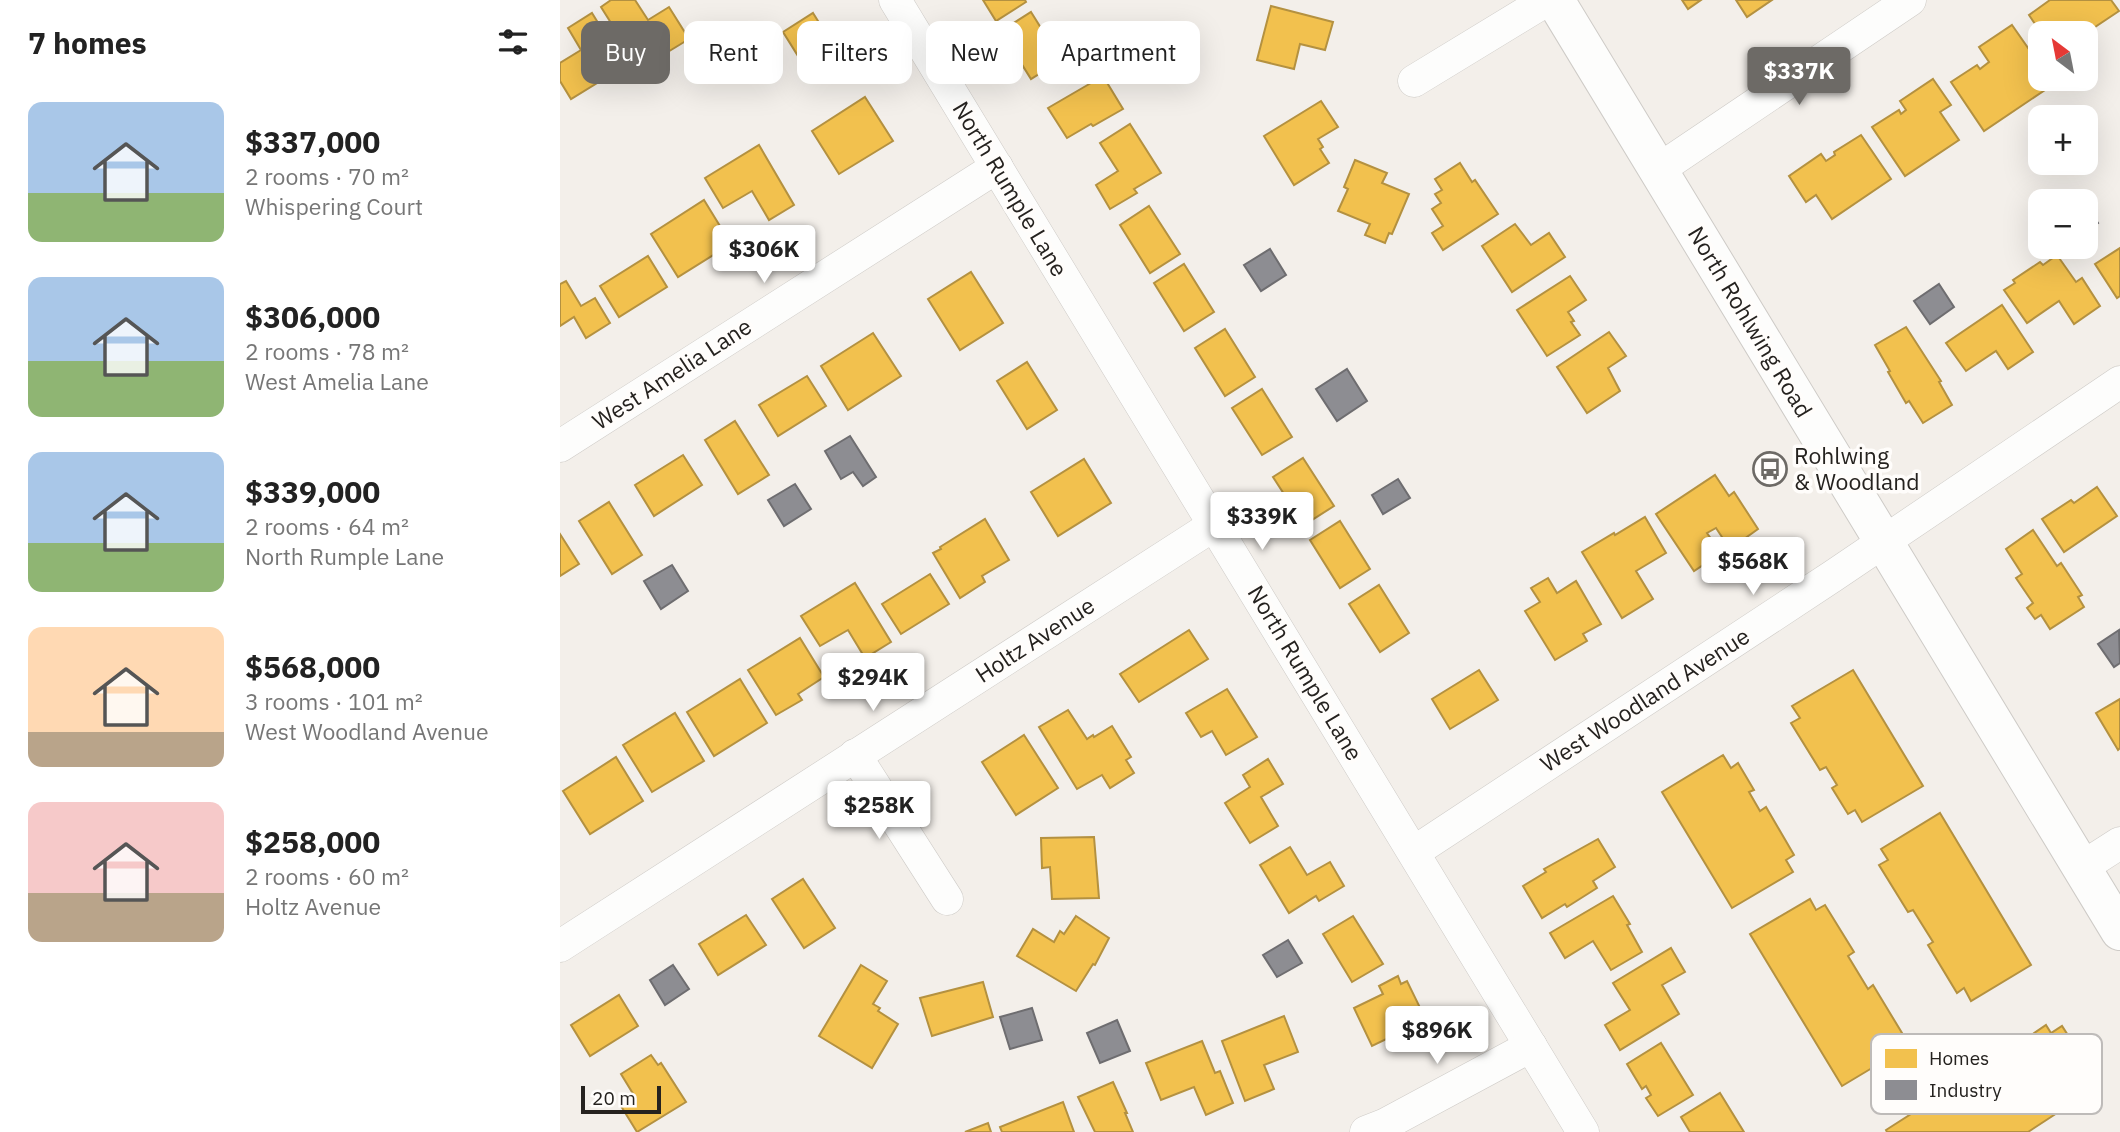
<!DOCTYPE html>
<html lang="en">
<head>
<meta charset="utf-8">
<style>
  body { margin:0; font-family:"IBM Plex Sans",sans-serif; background:#f2f2f2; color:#222; height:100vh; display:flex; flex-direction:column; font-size:26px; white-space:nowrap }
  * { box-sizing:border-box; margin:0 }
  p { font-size:23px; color:#767676 }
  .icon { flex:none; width:38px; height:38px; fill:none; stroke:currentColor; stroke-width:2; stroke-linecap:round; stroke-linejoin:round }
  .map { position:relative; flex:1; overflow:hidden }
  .details { display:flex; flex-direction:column; background:#fff; width:560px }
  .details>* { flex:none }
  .banner { position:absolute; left:21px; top:21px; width:665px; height:63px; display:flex; gap:14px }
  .needle { width:46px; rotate:328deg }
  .tools { position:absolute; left:1468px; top:21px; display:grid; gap:14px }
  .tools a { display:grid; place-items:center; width:70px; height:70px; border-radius:14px; background:#fff; box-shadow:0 7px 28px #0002; font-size:35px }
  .scale { position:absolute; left:21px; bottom:18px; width:80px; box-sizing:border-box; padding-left:7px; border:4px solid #25221f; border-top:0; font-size:19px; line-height:24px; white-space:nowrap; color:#25221f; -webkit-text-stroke:5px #fffdfb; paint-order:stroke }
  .price { position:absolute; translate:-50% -60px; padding:0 16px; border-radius:7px; background:#fff; color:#222; font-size:23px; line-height:46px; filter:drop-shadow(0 2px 4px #0008) }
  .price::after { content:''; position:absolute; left:50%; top:42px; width:21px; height:16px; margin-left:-10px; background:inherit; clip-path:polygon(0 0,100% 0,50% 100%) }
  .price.current { background:#6d6a66; color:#fff }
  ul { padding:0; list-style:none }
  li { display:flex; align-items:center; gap:21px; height:175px; padding:0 28px }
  li span { display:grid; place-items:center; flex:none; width:196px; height:140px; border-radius:14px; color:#555 }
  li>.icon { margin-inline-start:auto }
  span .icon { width:84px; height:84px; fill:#fffc; stroke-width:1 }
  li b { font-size:30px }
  h2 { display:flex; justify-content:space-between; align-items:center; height:84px; padding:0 28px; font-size:30px }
  .tag { padding:0 24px; border-radius:14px; background:#fff; box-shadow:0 7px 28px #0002; font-size:24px; line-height:63px }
  .tag.current { background:#6d6a66; color:#fff }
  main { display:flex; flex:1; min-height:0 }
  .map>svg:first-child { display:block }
  .homes { fill:#f2c14e; stroke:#b49140; stroke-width:2 }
  .industry { fill:#8d8d92; stroke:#6e6d70; stroke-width:2 }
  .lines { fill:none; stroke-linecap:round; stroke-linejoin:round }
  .minor-casing { stroke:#cecbc7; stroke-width:33 }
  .major-casing { stroke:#cecbc7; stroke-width:40 }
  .minor { stroke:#fdfdfc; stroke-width:32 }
  .major { stroke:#fdfdfc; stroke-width:38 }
  .labels { text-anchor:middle; stroke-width:7; stroke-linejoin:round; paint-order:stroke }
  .street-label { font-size:23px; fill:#25221f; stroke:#fffdfb }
  .poi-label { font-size:23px; fill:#25221f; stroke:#fffdfb; text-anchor:start }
  .key { fill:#fffdfb; stroke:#bebbb9; stroke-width:2 }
  .key-label { font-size:19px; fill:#25221f }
</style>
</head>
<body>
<main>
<section class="details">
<h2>7 homes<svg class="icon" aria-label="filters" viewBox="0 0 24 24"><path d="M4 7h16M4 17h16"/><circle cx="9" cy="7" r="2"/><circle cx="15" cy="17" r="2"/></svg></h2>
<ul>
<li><span style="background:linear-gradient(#a9c7e8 65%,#8fb573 0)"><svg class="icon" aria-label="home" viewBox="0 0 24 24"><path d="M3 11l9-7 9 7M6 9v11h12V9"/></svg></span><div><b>$337,000</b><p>2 rooms · 70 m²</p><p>Whispering Court</p></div></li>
<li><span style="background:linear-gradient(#a9c7e8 60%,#8fb573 0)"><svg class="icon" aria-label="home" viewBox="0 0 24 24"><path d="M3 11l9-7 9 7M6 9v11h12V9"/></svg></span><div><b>$306,000</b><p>2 rooms · 78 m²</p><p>West Amelia Lane</p></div></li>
<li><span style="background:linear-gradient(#a9c7e8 65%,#8fb573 0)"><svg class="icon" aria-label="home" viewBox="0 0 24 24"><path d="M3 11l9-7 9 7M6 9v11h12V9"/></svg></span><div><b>$339,000</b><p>2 rooms · 64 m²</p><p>North Rumple Lane</p></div></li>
<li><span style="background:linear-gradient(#ffd9b3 75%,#b9a48a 0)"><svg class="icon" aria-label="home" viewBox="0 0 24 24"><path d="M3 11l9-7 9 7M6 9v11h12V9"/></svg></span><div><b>$568,000</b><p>3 rooms · 101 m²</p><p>West Woodland Avenue</p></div></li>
<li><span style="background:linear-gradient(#f6c9c9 65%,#b9a48a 0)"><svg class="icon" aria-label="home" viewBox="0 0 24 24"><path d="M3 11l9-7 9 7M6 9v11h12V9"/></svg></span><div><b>$258,000</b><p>2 rooms · 60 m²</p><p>Holtz Avenue</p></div></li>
</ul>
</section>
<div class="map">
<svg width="1560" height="1132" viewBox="0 0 1560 1132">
  <rect width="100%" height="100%" fill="#f3efea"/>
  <g class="homes">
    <polygon points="51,0 75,0 88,20 109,7 129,39 80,69 41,7"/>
    <polygon points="423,0 465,0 466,2 436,21"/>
    <polygon points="1122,0 1141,0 1128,9"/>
    <polygon points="1176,0 1212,0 1187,17"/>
    <polygon points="1490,0 1551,0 1559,11 1526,33 1481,33 1469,15"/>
    <polygon points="711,6 773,22 765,50 740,44 734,69 697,60"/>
    <polygon points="471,12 501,60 471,79 441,31"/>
    <polygon points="32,13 48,39 43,42 60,69 11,99 0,81 0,63 21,50 8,28"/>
    <polygon points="253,13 283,61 253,80 223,32"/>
    <polygon points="1452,25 1475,58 1470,61 1488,88 1424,131 1391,82 1417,65 1420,69 1429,62 1419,47"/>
    <polygon points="543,76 563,109 533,126 531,124 507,138 488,108"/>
    <polygon points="1373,79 1391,105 1380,112 1399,140 1345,176 1312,127 1339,110 1341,114 1346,110 1340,101"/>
    <polygon points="305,97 333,141 279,174 252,131"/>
    <polygon points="761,101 778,127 758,139 763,147 760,149 769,163 734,185 704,136"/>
    <polygon points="570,124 601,173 574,189 577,193 550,209 536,185 558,171 540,143"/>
    <polygon points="1301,135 1331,179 1272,219 1256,195 1246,202 1229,176 1261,154 1266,161 1275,155 1274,152"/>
    <polygon points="199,145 234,205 209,220 192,191 163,208 145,178"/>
    <polygon points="795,160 827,173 822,183 849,194 832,234 829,233 825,243 805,235 810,224 778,211 788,189 784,187"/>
    <polygon points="900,163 912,182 915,180 938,214 883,250 872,233 883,226 872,209 881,203 875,194 882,190 875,179"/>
    <polygon points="144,200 171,244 118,277 91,234"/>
    <polygon points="589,206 620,254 590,273 560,225"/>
    <polygon points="955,224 971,245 989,233 1005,257 952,292 922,246"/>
    <polygon points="1560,248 1560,296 1557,298 1535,264"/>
    <polygon points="1497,255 1516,282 1522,278 1540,306 1514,324 1499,301 1467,323 1444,290 1455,283 1453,280 1480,262 1483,265"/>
    <polygon points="88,256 107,287 59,317 40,286"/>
    <polygon points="624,264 654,312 624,331 594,283"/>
    <polygon points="411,272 443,323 400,350 368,299"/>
    <polygon points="1010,276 1026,300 1008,312 1014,321 1011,322 1020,335 987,356 957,310"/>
    <polygon points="6,281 21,306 35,298 50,323 26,338 14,317 0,326 0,284"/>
    <polygon points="1442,305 1473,352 1448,369 1436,351 1406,371 1386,343"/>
    <polygon points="1346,327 1381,381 1379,382 1392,405 1363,423 1349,401 1346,403 1328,372 1330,371 1315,345"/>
    <polygon points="665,329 695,377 665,396 635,348"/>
    <polygon points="1049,332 1066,356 1048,368 1060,391 1027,413 997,367"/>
    <polygon points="313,333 341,376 288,410 261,366"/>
    <polygon points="467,362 497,410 467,429 437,381"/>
    <polygon points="247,376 266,406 218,436 199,405"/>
    <polygon points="702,389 732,437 702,455 672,408"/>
    <polygon points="175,421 209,475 178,494 145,440"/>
    <polygon points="123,455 142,485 94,516 75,485"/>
    <polygon points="743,458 774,506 744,525 713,477"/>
    <polygon points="524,459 551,503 498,536 471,492"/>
    <polygon points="1155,475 1169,496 1174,492 1198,529 1170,549 1156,528 1147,533 1161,553 1134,571 1096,514"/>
    <polygon points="1537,487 1557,516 1504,552 1482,519 1511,500 1514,503"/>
    <polygon points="49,502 82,555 52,574 19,521"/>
    <polygon points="1085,517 1106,553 1076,571 1093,599 1062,618 1022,552 1054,533 1055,535"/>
    <polygon points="425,519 449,560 422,576 425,582 400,598 373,553 381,549 380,547"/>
    <polygon points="780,521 810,569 780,588 750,540"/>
    <polygon points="1473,530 1497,566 1501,563 1522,595 1518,597 1524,607 1490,629 1481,615 1475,619 1467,608 1473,603 1456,578 1462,574 1446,549"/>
    <polygon points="0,534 19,564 0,576"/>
    <polygon points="370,574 389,604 341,634 322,604"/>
    <polygon points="988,578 997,593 1016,581 1041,624 1023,634 1027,641 995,660 965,611 980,602 971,588"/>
    <polygon points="295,583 331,642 305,658 288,630 260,646 241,616"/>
    <polygon points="819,585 849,633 820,652 789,604"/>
    <polygon points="629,630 648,659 579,702 560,674"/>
    <polygon points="240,638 264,677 238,694 242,700 216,715 188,670"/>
    <polygon points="919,670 938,700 890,729 872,699"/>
    <polygon points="1293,670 1363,786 1302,822 1295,810 1288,814 1272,788 1277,785 1266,767 1260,770 1231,723 1240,718 1232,706"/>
    <polygon points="180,679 207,723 154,756 127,712"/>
    <polygon points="667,689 697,737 666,755 652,731 641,737 626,713"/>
    <polygon points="1560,699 1560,748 1558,750 1536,713"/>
    <polygon points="508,710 527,739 533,735 534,737 552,726 571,757 566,760 574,773 550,788 542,775 517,789 479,727"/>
    <polygon points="115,713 144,761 92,792 63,745"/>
    <polygon points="464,735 498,788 456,815 422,762"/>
    <polygon points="1163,755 1171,768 1178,763 1194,790 1189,792 1200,811 1206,807 1234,855 1226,860 1233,872 1172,908 1102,792"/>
    <polygon points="56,757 83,801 30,834 3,791"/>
    <polygon points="708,759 723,784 701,797 718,826 690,843 665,803 690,787 683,775"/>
    <polygon points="1380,813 1471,965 1411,1001 1404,988 1397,993 1368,945 1373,942 1353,910 1348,912 1319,865 1328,860 1321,849"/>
    <polygon points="534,837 539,898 492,899 490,867 482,868 481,838"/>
    <polygon points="1038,839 1055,867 1033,881 1037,888 1007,907 1005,904 982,918 963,886 986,872 984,869"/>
    <polygon points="730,847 747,875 770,862 784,886 759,901 756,896 729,913 700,865"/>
    <polygon points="243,879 275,928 244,948 212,899"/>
    <polygon points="1053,896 1070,924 1067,925 1082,952 1051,970 1033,941 1005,958 990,933"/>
    <polygon points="1250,899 1256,910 1265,905 1294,952 1288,956 1308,989 1313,985 1342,1033 1334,1038 1342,1050 1282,1086 1190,934"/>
    <polygon points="186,915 206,945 158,975 139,944"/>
    <polygon points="516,916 549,938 535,965 533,964 516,991 457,956 473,929 494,942 500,931 504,934"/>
    <polygon points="793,916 823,964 792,982 763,934"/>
    <polygon points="1111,948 1125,972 1102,985 1119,1014 1060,1050 1045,1025 1070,1010 1053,983"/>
    <polygon points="301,965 327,981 313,1004 320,1008 318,1011 338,1024 312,1068 259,1036"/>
    <polygon points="838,976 841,984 847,981 866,1020 812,1046 794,1008 823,994 819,986"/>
    <polygon points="423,982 433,1017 372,1036 360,998"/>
    <polygon points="59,995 78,1026 30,1056 11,1025"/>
    <polygon points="724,1016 738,1052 704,1065 714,1089 685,1101 662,1041"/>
    <polygon points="1486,1025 1491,1033 1502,1026 1540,1085 1468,1132 1327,1132 1326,1130 1373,1100 1376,1105 1443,1061 1440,1056"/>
    <polygon points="642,1041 655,1073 660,1071 673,1103 646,1115 634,1087 601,1100 586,1063"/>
    <polygon points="1101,1043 1133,1095 1098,1116 1086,1098 1091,1095 1086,1086 1082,1089 1067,1064"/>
    <polygon points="91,1055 98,1065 101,1063 126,1102 77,1132 61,1106 75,1097 61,1074"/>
    <polygon points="553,1082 567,1113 565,1113 573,1132 535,1132 518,1097"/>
    <polygon points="1160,1093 1184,1132 1130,1132 1121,1117"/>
    <polygon points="503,1102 514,1132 442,1132 440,1127"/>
    <polygon points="428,1123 431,1132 405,1132"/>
  </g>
  <g class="industry">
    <polygon points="1526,205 1538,223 1526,232"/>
    <polygon points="710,249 726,275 701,291 684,265"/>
    <polygon points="1379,284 1394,307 1370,324 1354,301"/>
    <polygon points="787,369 807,401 777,421 756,389"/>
    <polygon points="290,436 316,477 303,486 293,472 281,479 265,451"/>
    <polygon points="838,479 850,498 823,514 812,495"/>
    <polygon points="235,484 251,509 224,526 208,500"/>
    <polygon points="112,565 128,591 101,609 84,581"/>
    <polygon points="1559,630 1560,663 1554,667 1538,644"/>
    <polygon points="728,940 742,963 717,977 703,955"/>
    <polygon points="113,965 129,989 105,1005 90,980"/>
    <polygon points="472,1008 482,1040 450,1049 440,1017"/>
    <polygon points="557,1020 570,1051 540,1063 527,1033"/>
  </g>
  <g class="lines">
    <g class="minor-casing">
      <g id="minor">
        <polyline points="335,0 1023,1132"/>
        <polyline points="854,81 987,0"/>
        <polyline points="1098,170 1350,0"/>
        <polyline points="0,446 437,167"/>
        <polyline points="295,755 387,899"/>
        <polyline points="854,852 1273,576 1560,382"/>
        <polyline points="1521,868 1560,843"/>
        <polyline points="0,946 654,525"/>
        <polyline points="806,1132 824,1125 971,1046"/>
      </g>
    </g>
    <g class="major-casing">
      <polyline id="major" points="995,0 1560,931"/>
    </g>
    <use href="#minor" class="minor"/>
    <use href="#major" class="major"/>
  </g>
  <defs>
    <g id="bus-ring" transform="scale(1.75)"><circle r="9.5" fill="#fffdfb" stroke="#6d6a66" stroke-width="1.5"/><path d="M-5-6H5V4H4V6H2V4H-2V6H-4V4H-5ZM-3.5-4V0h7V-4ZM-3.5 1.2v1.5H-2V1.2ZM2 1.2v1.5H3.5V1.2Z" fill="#6d6a66"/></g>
  </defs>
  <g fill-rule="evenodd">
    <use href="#bus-ring" x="1210" y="469"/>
  </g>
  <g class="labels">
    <g class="street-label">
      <text transform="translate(450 189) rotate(59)" y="8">North Rumple Lane</text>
      <text transform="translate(1190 322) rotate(59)" y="8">North Rohlwing Road</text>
      <text transform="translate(112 374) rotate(-33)" y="8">West Amelia Lane</text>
      <text transform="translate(475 640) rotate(-33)" y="8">Holtz Avenue</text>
      <text transform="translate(745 673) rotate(59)" y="8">North Rumple Lane</text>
      <text transform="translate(1085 700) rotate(-33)" y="8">West Woodland Avenue</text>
    </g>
    <g class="poi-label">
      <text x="1234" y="464">Rohlwing<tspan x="1234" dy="26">&amp; Woodland</tspan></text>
    </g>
  </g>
  <rect x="1311" y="1034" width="231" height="80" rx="10" class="key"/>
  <rect x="1325" y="1049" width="32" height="19" fill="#f2c14e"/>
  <rect x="1325" y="1080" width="32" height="20" fill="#8d8d92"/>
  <g class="key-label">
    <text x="1369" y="1065">Homes</text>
    <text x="1369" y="1097">Industry</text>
  </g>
</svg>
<div class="tools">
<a><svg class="needle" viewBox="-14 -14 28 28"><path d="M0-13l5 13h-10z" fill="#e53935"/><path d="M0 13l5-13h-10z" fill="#767676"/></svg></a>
<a>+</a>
<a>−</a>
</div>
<div class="scale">20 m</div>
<b class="price current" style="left:1239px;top:107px">$337K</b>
<b class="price" style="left:204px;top:285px">$306K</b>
<b class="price" style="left:702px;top:552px">$339K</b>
<b class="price" style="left:1193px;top:597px">$568K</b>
<b class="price" style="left:313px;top:713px">$294K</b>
<b class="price" style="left:319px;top:841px">$258K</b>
<b class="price" style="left:877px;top:1066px">$896K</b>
<div class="banner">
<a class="tag current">Buy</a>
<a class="tag">Rent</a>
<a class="tag">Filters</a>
<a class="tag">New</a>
<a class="tag">Apartment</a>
</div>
</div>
</main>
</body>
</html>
